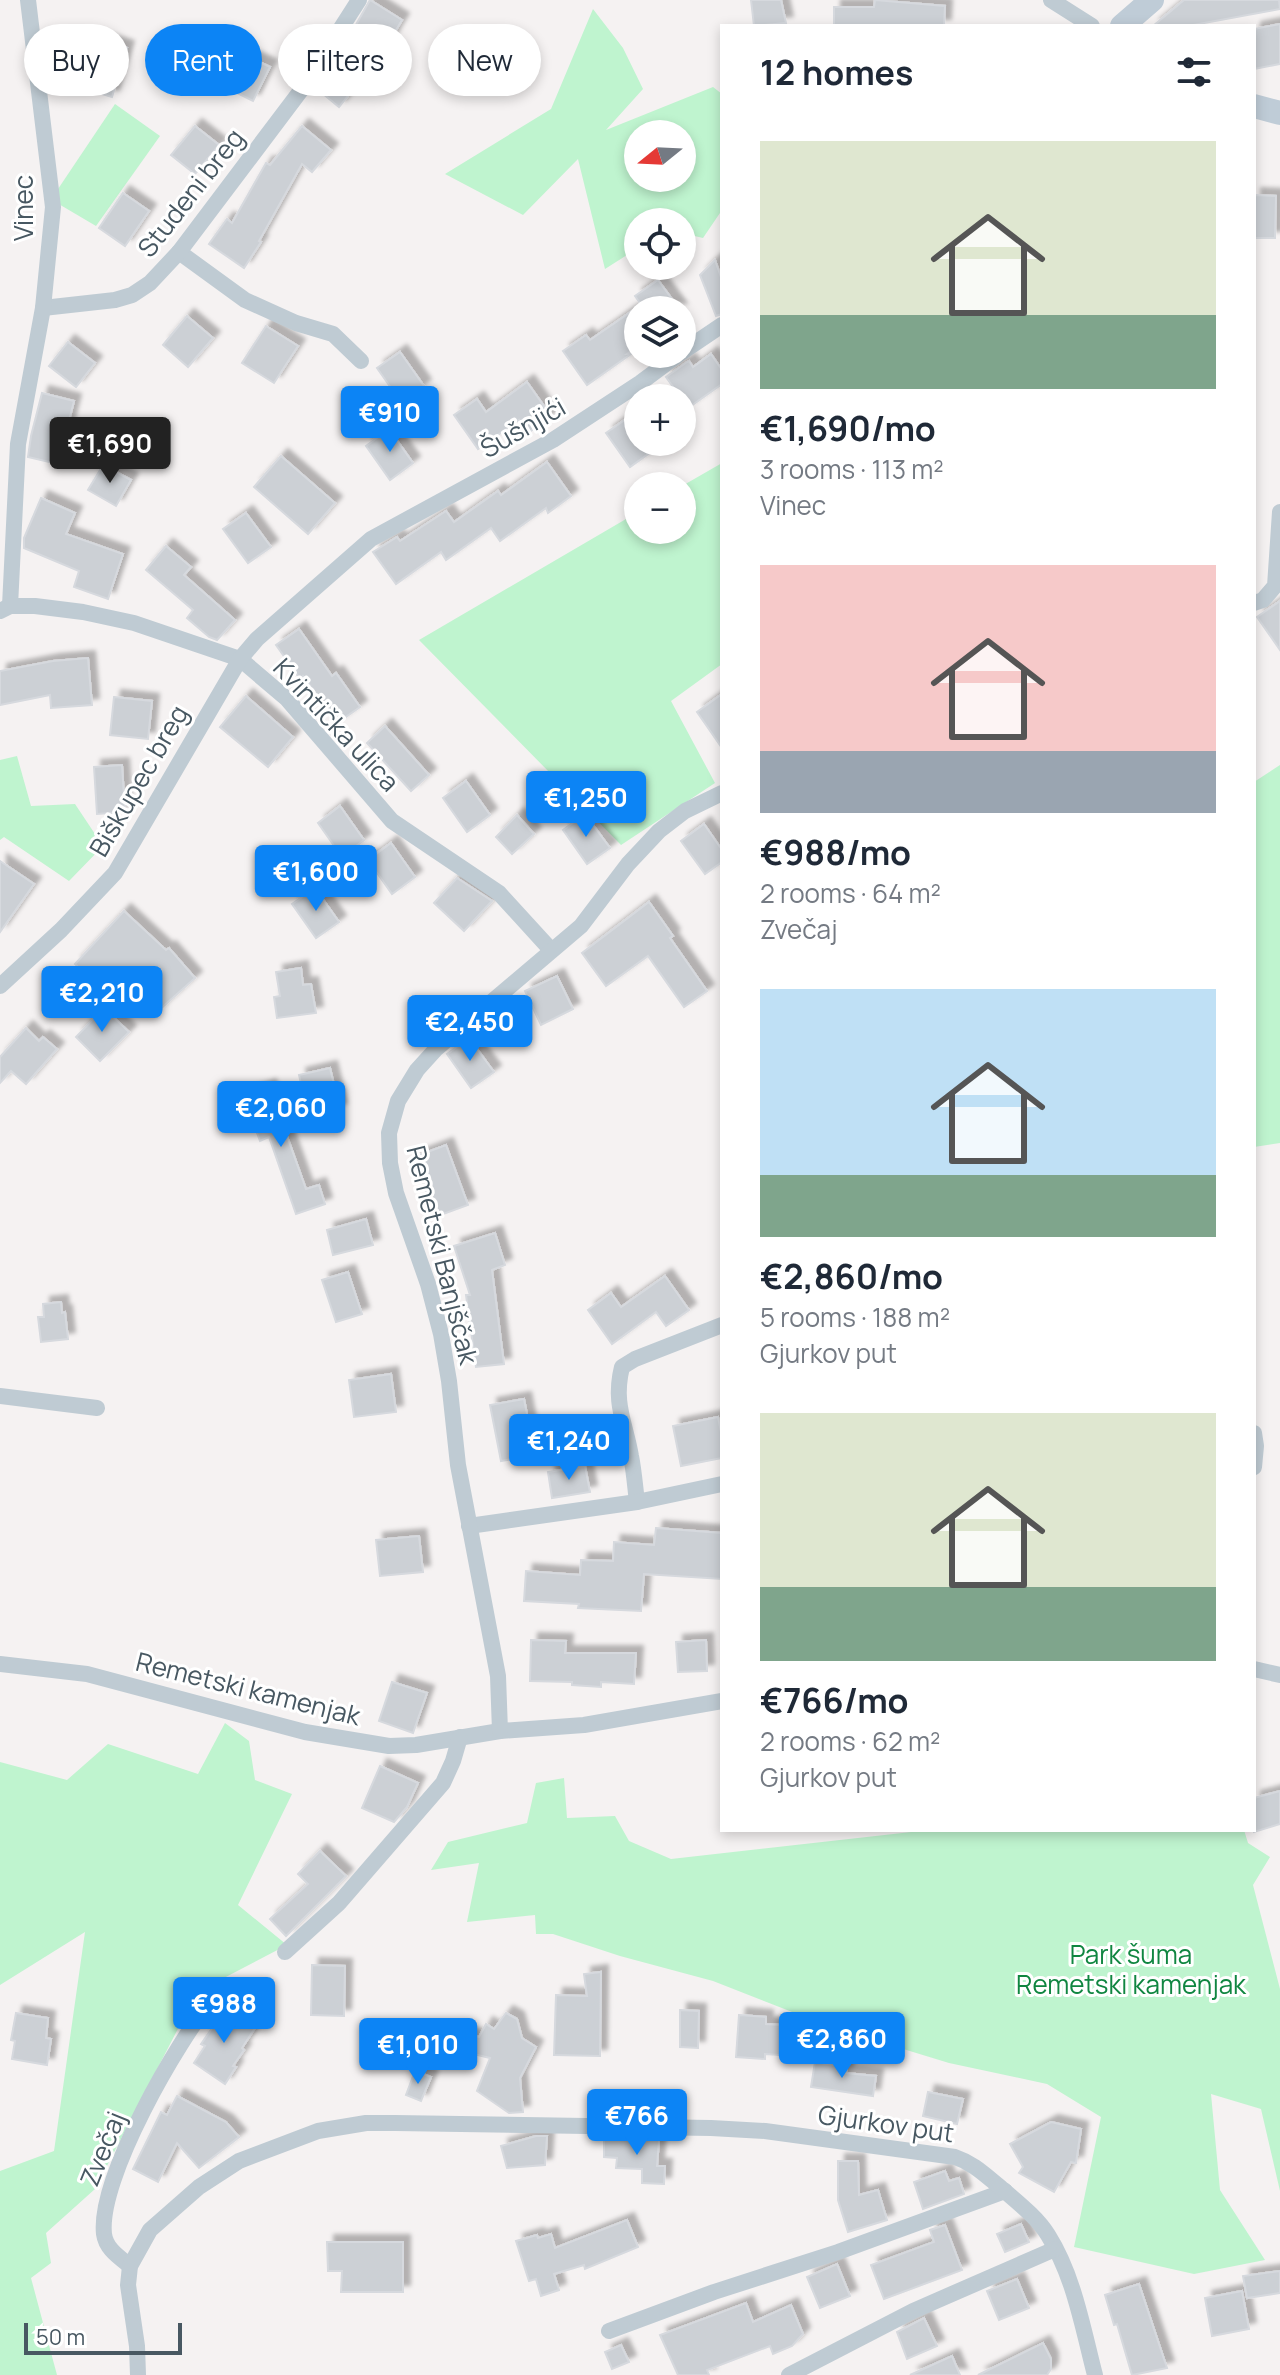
<!DOCTYPE html>
<html lang="en">
<head>
<meta charset="utf-8">
<style>
  body { margin:0; font-family:Manrope,sans-serif; background:#f2f2f3; color:#1f2937; height:100vh; display:flex; flex-direction:column; font-size:30px; white-space:nowrap }
  * { box-sizing:border-box; margin:0 }
  p { font-size:26px; color:#747a83 }
  .icon { flex:none; width:44px; height:44px; fill:none; stroke:currentColor; stroke-width:2; stroke-linecap:round; stroke-linejoin:round }
  .map { position:relative; flex:1; overflow:hidden }
  .sheet { position:absolute; left:720px; top:24px; width:536px; height:1808px; display:flex; flex-direction:column; background:#fff; border-radius:0px; box-shadow:0 4px 12px #0003 }
  .sheet>* { flex:none }
  .banner { position:absolute; left:24px; top:24px; width:576px; height:72px; display:flex; gap:16px }
  .needle { width:52px; rotate:252deg }
  .buttons { position:absolute; left:624px; top:120px; display:grid; gap:16px }
  .buttons a { display:grid; place-items:center; width:72px; height:72px; border-radius:50%; background:#fff; box-shadow:0 4px 12px #0003; font-size:40px }
  .scale { position:absolute; left:24px; bottom:20px; width:158px; box-sizing:border-box; padding-left:8px; border:4px solid #485862; border-top:0; font-size:22px; line-height:28px; white-space:nowrap; color:#485862; -webkit-text-stroke:6px #fff; paint-order:stroke }
  .price { position:absolute; translate:-50% -68px; padding:0 18px; border-radius:8px; background:#0c84f5; color:#fff; font-size:26px; line-height:52px; filter:drop-shadow(0 2px 4px #0008) }
  .price::after { content:''; position:absolute; left:50%; top:48px; width:24px; height:18px; margin-left:-12px; background:inherit; clip-path:polygon(0 0,100% 0,50% 100%) }
  .price.current { background:#222; color:#fff }
  ul { padding:0; list-style:none }
  li { display:grid; align-content:center; gap:16px; height:424px; padding:0 40px }
  li span { display:grid; place-items:center; height:248px; border-radius:0px; color:#555 }
  li>.icon { margin-inline-start:auto }
  span .icon { width:144px; height:144px; fill:#fffc; stroke-width:1 }
  li b { font-size:34px }
  h2 { display:flex; justify-content:space-between; align-items:center; height:96px; padding:0 40px; font-size:34px }
  .tag { padding:0 28px; border-radius:36px; background:#fff; box-shadow:0 4px 12px #0003; font-size:28px; line-height:72px }
  .tag.current { background:#0c84f5; color:#fff }
  .map>svg:first-child { display:block }
  .green { fill:#bff4cf; fill-rule:evenodd }
  .building { fill:#ccd0d5; stroke:#d6d9de; stroke-width:2; filter:url(#shadow) }
  .lines { fill:none; stroke-linecap:round; stroke-linejoin:round }
  .street { stroke:#bfcbd3; stroke-width:16 }
  .secondary { stroke:#bfccd7; stroke-width:24 }
  .labels { text-anchor:middle; stroke-width:6; stroke-linejoin:round; paint-order:stroke }
  .street-label { font-size:26px; fill:#485862; stroke:#fff }
  .park-label { font-size:26px; fill:#108641; stroke:#fff }
</style>
</head>
<body>
<div class="map">
<svg width="1280" height="2375" viewBox="0 0 1280 2375">
  <defs>
    <filter id="shadow"><feDropShadow dx="7" dy="-7" stdDeviation="2" flood-color="#0004"/></filter>
  </defs>
  <rect width="100%" height="100%" fill="#f5f2f2"/>
  <g class="green">
    <path d="M593 9 623 48 643 89 606 130 713 87 722 94V210L703 238 682 233V222H638V248L605 269 578 159 523 215 445 174 551 109ZM638 134H682V178H638Z"/>
    <polygon points="115,104 160,136 96,226 57,203 56,192"/>
    <polygon points="722,463 722,664 671,701 715,783 621,845 419,640 638,512 638,530 682,530 682,486"/>
    <polygon points="17,756 31,806 75,804 103,846 69,881 4,837 0,840 0,760"/>
    <polygon points="1280,765 1280,1143 1254,1147 1254,782"/>
    <polygon points="225,1723 249,1741 255,1780 292,1794 238,1905 287,1945 197,1992 95,2189 46,2233 51,2263 31,2278 57,2375 0,2375 0,2171 54,2151 85,1932 0,1985 0,1762 67,1780 108,1744 198,1774"/>
    <polygon points="564,1778 567,1818 615,1816 629,1841 671,1859 929,1830 1244,1830 1248,1843 1270,1857 1253,1885 1280,1989 1280,2191 1261,2109 1211,2094 1220,2190 1265,2260 1194,2274 1074,2247 1101,2117 1047,2084 949,2063 828,2026 713,1981 620,1956 553,1934 536,1934 535,1915 467,1922 479,1863 431,1870 448,1842 527,1823 536,1783"/>
  </g>
  <g class="building">
    <polygon points="370,0 402,20 384,50 353,30"/>
    <polygon points="751,0 781,0 786,23 754,26"/>
    <polygon points="875,0 945,6 944,26 834,26 834,7 874,7"/>
    <polygon points="1184,0 1279,0 1280,9 1188,26 1153,26"/>
    <polygon points="1280,24 1280,64 1254,69 1254,29"/>
    <polygon points="92,37 127,48 112,97 76,86"/>
    <polygon points="235,50 270,67 253,101 219,84"/>
    <polygon points="334,63 359,82 339,107 316,88"/>
    <polygon points="195,126 219,145 195,174 171,155"/>
    <polygon points="302,126 331,150 312,172 302,164 259,241 261,242 244,268 209,244 227,219 232,223 266,163 270,165"/>
    <polygon points="123,193 149,211 125,246 99,228"/>
    <polygon points="1254,195 1276,196 1275,238 1254,238"/>
    <polygon points="715,260 722,280 722,314 716,316 700,275"/>
    <polygon points="658,280 680,310 645,310 635,296"/>
    <polygon points="638,307 638,346 627,354 631,354 587,385 563,351 586,335 590,340"/>
    <polygon points="187,316 213,338 188,367 163,345"/>
    <polygon points="266,326 298,346 274,383 242,363"/>
    <polygon points="68,342 95,363 76,387 49,366"/>
    <polygon points="400,352 424,386 401,402 377,368"/>
    <polygon points="711,354 722,370 722,384 688,408 666,377 687,362 689,361 693,367"/>
    <polygon points="527,382 551,416 528,433 519,420 478,449 454,415 477,399 486,412"/>
    <polygon points="42,393 74,401 58,464 28,457 31,436"/>
    <polygon points="629,417 638,430 638,442 665,442 630,467 606,433"/>
    <polygon points="389,429 413,463 390,480 366,446"/>
    <polygon points="281,456 335,503 308,534 254,487"/>
    <polygon points="547,462 571,496 548,513 546,508 500,541 491,528 446,560 441,552 396,584 373,552 397,537 400,541 446,511 454,522 498,491 501,495"/>
    <polygon points="103,465 131,480 116,506 88,490"/>
    <polygon points="41,498 75,513 66,534 123,554 108,599 74,587 79,571 24,548 24,538"/>
    <polygon points="246,513 271,547 248,563 223,529"/>
    <polygon points="166,546 191,567 184,575 235,620 217,640 209,637 187,618 193,610 146,570"/>
    <polygon points="1280,601 1280,650 1257,617"/>
    <polygon points="299,629 332,676 336,673 360,707 337,723 303,676 300,679 276,645"/>
    <polygon points="88,658 92,705 51,708 50,695 0,705 0,671 53,661"/>
    <polygon points="722,694 722,748 697,712"/>
    <polygon points="246,696 293,737 268,767 220,727"/>
    <polygon points="114,697 152,701 148,739 110,735"/>
    <polygon points="385,726 429,775 411,791 367,743"/>
    <polygon points="122,765 125,812 97,814 94,767"/>
    <polygon points="466,781 490,815 467,832 443,798"/>
    <polygon points="340,806 364,840 342,857 318,823"/>
    <polygon points="585,814 610,848 587,864 563,830"/>
    <polygon points="517,815 534,834 512,854 496,837"/>
    <polygon points="704,824 722,850 722,862 705,874 681,841"/>
    <polygon points="391,843 415,877 392,894 368,860"/>
    <polygon points="0,861 34,884 0,932"/>
    <polygon points="457,878 492,901 464,931 434,903"/>
    <polygon points="315,888 339,922 316,938 292,904"/>
    <polygon points="649,902 673,936 670,938 707,991 684,1007 648,956 606,986 582,953"/>
    <polygon points="124,911 166,950 169,948 195,978 158,1011 123,972 105,992 75,964"/>
    <polygon points="301,968 303,985 311,984 316,1013 277,1018 274,997 280,996 276,972"/>
    <polygon points="557,976 573,1009 541,1025 525,991"/>
    <polygon points="104,1008 129,1032 100,1061 76,1037"/>
    <polygon points="26,1028 39,1041 43,1037 57,1049 26,1084 11,1071 0,1083 0,1057"/>
    <polygon points="469,1038 494,1072 471,1088 447,1054"/>
    <polygon points="330,1068 340,1110 309,1117 299,1075"/>
    <polygon points="269,1086 306,1189 319,1185 325,1204 296,1214 269,1137 260,1141 243,1095"/>
    <polygon points="446,1145 468,1205 435,1217 414,1157"/>
    <polygon points="366,1219 373,1245 333,1255 327,1230"/>
    <polygon points="495,1233 505,1265 492,1270 504,1364 476,1367 466,1295 470,1295 454,1246"/>
    <polygon points="348,1272 362,1314 336,1322 322,1280"/>
    <polygon points="665,1276 689,1310 666,1326 656,1312 612,1344 588,1310 611,1293 621,1307"/>
    <polygon points="61,1302 62,1313 65,1312 68,1339 41,1342 38,1317 44,1317 43,1304"/>
    <polygon points="391,1374 396,1412 354,1417 349,1380"/>
    <polygon points="524,1399 535,1455 501,1461 490,1405"/>
    <polygon points="718,1417 722,1437 722,1458 681,1466 673,1426"/>
    <polygon points="585,1466 590,1492 552,1498 548,1472"/>
    <polygon points="656,1528 722,1533 722,1579 644,1574 641,1611 578,1608 579,1604 524,1601 526,1571 580,1575 581,1560 613,1561 614,1542 654,1545"/>
    <polygon points="419,1536 423,1572 380,1576 376,1540"/>
    <polygon points="531,1640 566,1641 565,1653 636,1653 634,1684 601,1682 601,1687 572,1685 572,1682 530,1681"/>
    <polygon points="706,1640 707,1671 678,1672 676,1642"/>
    <polygon points="392,1682 427,1693 413,1733 379,1721"/>
    <polygon points="380,1766 418,1783 407,1807 394,1822 362,1808"/>
    <polygon points="1280,1791 1280,1824 1254,1832 1254,1798"/>
    <polygon points="320,1851 346,1876 286,1936 270,1919 308,1884 298,1874"/>
    <polygon points="312,1965 345,1966 344,2016 311,2015"/>
    <polygon points="601,1972 600,2056 554,2055 556,1995 587,1996 584,1974"/>
    <polygon points="223,2006 255,2028 242,2048 244,2050 233,2066 236,2067 225,2084 194,2063 205,2046 201,2044 212,2028 210,2026"/>
    <polygon points="680,2010 699,2011 698,2048 680,2047"/>
    <polygon points="16,2013 48,2018 46,2038 51,2039 47,2065 12,2059 15,2041 11,2040"/>
    <polygon points="506,2013 517,2019 522,2038 536,2047 520,2078 523,2112 509,2113 477,2091 490,2058 461,2051 468,2035 479,2037 486,2024 494,2029"/>
    <polygon points="739,2015 766,2017 766,2024 782,2025 780,2055 765,2054 765,2059 736,2057"/>
    <polygon points="815,2062 847,2067 846,2073 876,2076 873,2096 811,2087"/>
    <polygon points="415,2071 431,2077 421,2101 406,2095"/>
    <polygon points="928,2092 963,2099 957,2124 923,2116"/>
    <polygon points="177,2096 226,2122 239,2137 199,2168 177,2143 158,2182 133,2169 161,2112 167,2115"/>
    <polygon points="1051,2122 1081,2129 1076,2163 1071,2162 1054,2192 1019,2173 1023,2167 1010,2144"/>
    <polygon points="536,2136 547,2136 545,2165 507,2168 501,2146"/>
    <polygon points="604,2137 659,2140 657,2166 665,2166 664,2184 642,2183 642,2169 616,2168 617,2158 604,2157"/>
    <polygon points="838,2161 858,2161 859,2195 878,2190 887,2220 848,2232 838,2200"/>
    <polygon points="945,2171 949,2181 959,2178 964,2194 923,2209 914,2182"/>
    <polygon points="627,2220 638,2247 585,2269 584,2265 554,2274 559,2290 541,2296 536,2279 529,2281 516,2241 537,2235 538,2238 551,2234 555,2248"/>
    <polygon points="1021,2224 1029,2242 1005,2252 997,2234"/>
    <polygon points="945,2225 962,2270 884,2299 871,2265 934,2242 930,2230"/>
    <polygon points="327,2242 403,2242 403,2292 341,2292 342,2271 328,2271"/>
    <polygon points="837,2264 850,2296 820,2308 807,2277"/>
    <polygon points="1280,2271 1280,2293 1247,2298 1243,2276"/>
    <polygon points="1017,2279 1029,2308 999,2320 987,2291"/>
    <polygon points="1139,2284 1167,2368 1132,2375 1117,2324 1114,2325 1105,2295"/>
    <polygon points="1242,2291 1249,2329 1212,2336 1205,2298"/>
    <polygon points="746,2303 753,2322 791,2305 803,2334 792,2346 773,2354 770,2346 707,2370 709,2375 678,2375 660,2335"/>
    <polygon points="924,2318 937,2346 907,2359 897,2332"/>
    <polygon points="1043,2343 1051,2359 1051,2369 1047,2375 978,2375"/>
    <polygon points="621,2345 629,2362 612,2369 605,2352"/>
    <polygon points="952,2356 960,2375 910,2375"/>
  </g>
  <g class="lines">
    <g class="street">
      <polyline points="1051,0 1092,26"/>
      <polyline points="179,252 245,300 296,323 333,334 361,361"/>
      <polyline points="43,308 115,300 132,295 150,283 179,252 302,89 359,0"/>
      <polyline points="682,352 722,325"/>
      <polyline points="1254,603 1263,600 1275,586 1280,512"/>
      <polyline points="10,606 18,444 43,308 53,207 28,0"/>
      <polyline points="0,611 10,606 35,606 83,612 134,623 240,659 287,699 392,821 499,893 551,950"/>
      <polyline points="0,986 61,930 115,873 240,659 257,639 371,539 553,440 640,383 679,354"/>
      <polyline points="0,1396 97,1408"/>
      <polyline points="1254,1433 1256,1446 1254,1467"/>
      <path d="M637 1502C635 1486 634 1471 631 1456 625 1422 613 1403 622 1367L635 1359 722 1325"/>
      <polyline points="469,1526 637,1502 722,1484"/>
      <polyline points="0,1664 87,1674 305,1732 389,1746 416,1745 500,1731 584,1725 722,1701"/>
      <polyline points="1254,1669 1280,1675"/>
      <polyline points="500,1731 498,1676 458,1465 449,1381 441,1334 428,1284 396,1193 390,1163 389,1133 398,1101 417,1070 436,1049 581,926 628,864 659,831 685,811 722,793"/>
      <polyline points="285,1952 339,1903 443,1783 453,1761 460,1737"/>
      <path d="M130 2266C119 2257 106 2249 104 2234 98 2178 178 2040 214 1997"/>
      <polyline points="609,2331 714,2292 838,2252 1005,2191"/>
      <path d="M138 2375 137 2346 128 2285 130 2266 150 2230 199 2187 239 2161 318 2131 366 2123H395L711 2128 765 2131 955 2157C973 2163 985 2175 1000 2187 1016 2201 1037 2217 1048 2235 1074 2276 1083 2329 1095 2375"/>
      <polyline points="789,2375 913,2311 1055,2249"/>
    </g>
    <g class="secondary">
      <polyline points="1122,26 1152,0"/>
      <polyline points="1254,106 1280,113"/>
    </g>
  </g>
  <g class="labels">
    <g class="street-label">
      <text transform="translate(191 193) rotate(-52)" y="9">Studeni breg</text>
      <text transform="translate(24 208) rotate(-90)" y="9">Vinec</text>
      <text transform="translate(523 428) rotate(-30)" y="9">Šušnjići</text>
      <text transform="translate(336 725) rotate(47)" y="9">Kvintička ulica</text>
      <text transform="translate(139 781) rotate(-60)" y="9">Biškupec breg</text>
      <text transform="translate(442 1255) rotate(76)" y="9">Remetski Banjščak</text>
      <text transform="translate(248 1689) rotate(14)" y="9">Remetski kamenjak</text>
      <text transform="translate(886 2124) rotate(8)" y="9">Gjurkov put</text>
      <text transform="translate(103 2149) rotate(-68)" y="9">Zvečaj</text>
    </g>
    <g class="park-label">
      <text x="1131" y="1964">Park šuma<tspan x="1131" dy="30">Remetski kamenjak</tspan></text>
    </g>
  </g>
</svg>
<div class="buttons">
<a><svg class="needle" viewBox="-14 -14 28 28"><path d="M0-13l5 13h-10z" fill="#e53935"/><path d="M0 13l5-13h-10z" fill="#747a83"/></svg></a>
<a><svg class="icon" aria-label="locate" viewBox="0 0 24 24"><circle cx="12" cy="12" r="6"/><path d="M12 2v4M12 18v4M2 12h4M18 12h4"/></svg></a>
<a><svg class="icon" aria-label="layers" viewBox="0 0 24 24"><path d="M12 4l9 5-9 5-9-5zM3 14l9 5 9-5"/></svg></a>
<a>+</a>
<a>−</a>
</div>
<div class="scale">50 m</div>
<b class="price" style="left:390px;top:454px">€910</b>
<b class="price current" style="left:110px;top:485px">€1,690</b>
<b class="price" style="left:586px;top:839px">€1,250</b>
<b class="price" style="left:316px;top:913px">€1,600</b>
<b class="price" style="left:102px;top:1034px">€2,210</b>
<b class="price" style="left:470px;top:1063px">€2,450</b>
<b class="price" style="left:281px;top:1149px">€2,060</b>
<b class="price" style="left:569px;top:1482px">€1,240</b>
<b class="price" style="left:224px;top:2045px">€988</b>
<b class="price" style="left:842px;top:2080px">€2,860</b>
<b class="price" style="left:418px;top:2086px">€1,010</b>
<b class="price" style="left:637px;top:2157px">€766</b>
<div class="banner">
<a class="tag">Buy</a>
<a class="tag current">Rent</a>
<a class="tag">Filters</a>
<a class="tag">New</a>
</div>
<section class="sheet">
<h2>12 homes<svg class="icon" aria-label="filters" viewBox="0 0 24 24"><path d="M4 7h16M4 17h16"/><circle cx="9" cy="7" r="2"/><circle cx="15" cy="17" r="2"/></svg></h2>
<ul>
<li><span style="background:linear-gradient(#dfe7d0 70%,#7fa58c 0)"><svg class="icon" aria-label="home" viewBox="0 0 24 24"><path d="M3 11l9-7 9 7M6 9v11h12V9"/></svg></span><div><b>€1,690/mo</b><p>3 rooms · 113 m²</p><p>Vinec</p></div></li>
<li><span style="background:linear-gradient(#f6c9c9 75%,#9aa5b1 0)"><svg class="icon" aria-label="home" viewBox="0 0 24 24"><path d="M3 11l9-7 9 7M6 9v11h12V9"/></svg></span><div><b>€988/mo</b><p>2 rooms · 64 m²</p><p>Zvečaj</p></div></li>
<li><span style="background:linear-gradient(#bfe0f5 75%,#7fa58c 0)"><svg class="icon" aria-label="home" viewBox="0 0 24 24"><path d="M3 11l9-7 9 7M6 9v11h12V9"/></svg></span><div><b>€2,860/mo</b><p>5 rooms · 188 m²</p><p>Gjurkov put</p></div></li>
<li><span style="background:linear-gradient(#dfe7d0 70%,#7fa58c 0)"><svg class="icon" aria-label="home" viewBox="0 0 24 24"><path d="M3 11l9-7 9 7M6 9v11h12V9"/></svg></span><div><b>€766/mo</b><p>2 rooms · 62 m²</p><p>Gjurkov put</p></div></li>
</ul>
</section>
</div>
</body>
</html>
